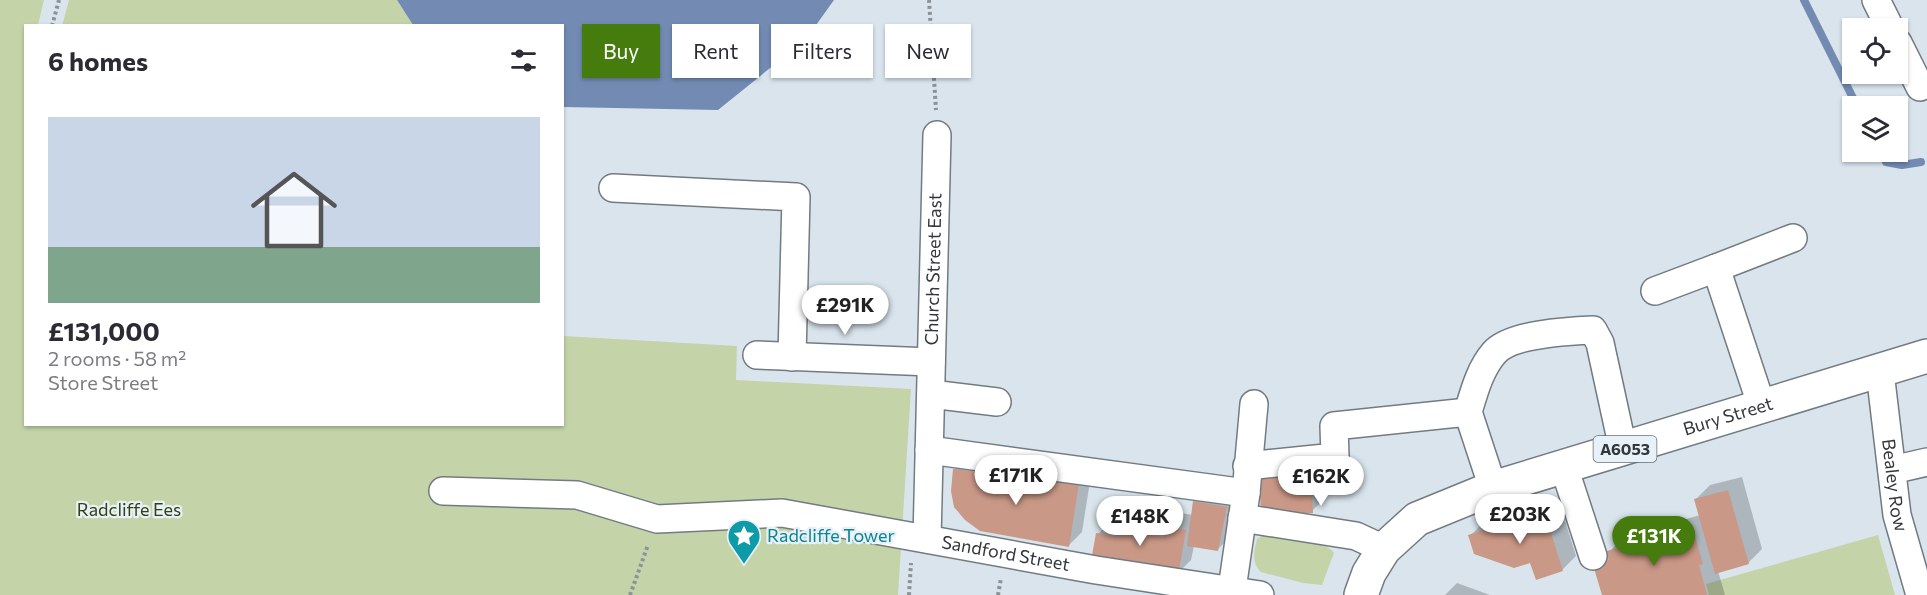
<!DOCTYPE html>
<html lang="en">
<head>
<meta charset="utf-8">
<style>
  body { margin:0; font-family:Commissioner,sans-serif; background:#f7f7f7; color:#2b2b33; height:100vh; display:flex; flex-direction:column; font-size:22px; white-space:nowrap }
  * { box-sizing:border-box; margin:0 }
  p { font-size:20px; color:#7c7c81 }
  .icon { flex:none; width:33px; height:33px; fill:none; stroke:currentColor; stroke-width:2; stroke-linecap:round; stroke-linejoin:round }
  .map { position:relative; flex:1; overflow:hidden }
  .drawer { position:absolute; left:24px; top:24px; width:540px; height:402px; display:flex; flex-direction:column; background:#fff; border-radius:0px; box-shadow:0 2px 4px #0004 }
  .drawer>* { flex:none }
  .banner { position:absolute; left:582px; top:24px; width:570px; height:54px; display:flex; gap:12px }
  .tools { position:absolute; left:1842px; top:18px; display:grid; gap:12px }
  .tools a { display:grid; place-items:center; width:66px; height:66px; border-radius:0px; background:#fff; box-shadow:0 2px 4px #0004; font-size:30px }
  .price { position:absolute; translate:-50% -51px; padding:0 14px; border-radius:21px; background:#fff; color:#222; font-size:20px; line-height:39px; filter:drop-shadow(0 2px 3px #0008) }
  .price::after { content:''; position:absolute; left:50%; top:36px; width:18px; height:14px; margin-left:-9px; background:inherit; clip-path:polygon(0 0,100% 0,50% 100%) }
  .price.on { background:#467b0d; color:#fff }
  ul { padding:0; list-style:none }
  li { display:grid; align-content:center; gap:12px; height:318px; padding:0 24px }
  li span { display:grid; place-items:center; height:186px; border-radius:0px; color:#555 }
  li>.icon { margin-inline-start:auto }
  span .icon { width:108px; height:108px; fill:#fffc; stroke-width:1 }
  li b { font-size:26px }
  h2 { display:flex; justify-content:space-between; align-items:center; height:72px; padding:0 24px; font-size:26px }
  .tag { padding:0 21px; border-radius:0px; background:#fff; box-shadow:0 2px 4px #0004; font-size:21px; line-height:54px }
  .tag.on { background:#467b0d; color:#fff }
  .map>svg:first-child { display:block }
  .green { fill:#c4d4a8 }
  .water { fill:#738bb3 }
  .shadow { fill:#0003 }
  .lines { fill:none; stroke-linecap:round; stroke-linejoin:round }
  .stream { stroke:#738bb3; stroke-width:8 }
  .building { fill:#ca9887 }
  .minor-casing { stroke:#727b82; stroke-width:30 }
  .major-casing { stroke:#727b82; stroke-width:36 }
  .path { stroke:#8b9298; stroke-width:4; stroke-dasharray:3 3; stroke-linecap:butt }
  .minor { stroke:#fff; stroke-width:27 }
  .major { stroke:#fff; stroke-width:33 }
  .labels { text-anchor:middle; stroke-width:4.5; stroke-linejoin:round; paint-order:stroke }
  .shield { fill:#e7f1f9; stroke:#696f73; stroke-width:1.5 }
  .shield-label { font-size:16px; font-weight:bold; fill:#33373a }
  .street-label { font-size:18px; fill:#33373a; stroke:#e7f1f9 }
  .park-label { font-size:18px; fill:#32410d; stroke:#e7f1f9 }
  .culture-label { font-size:18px; fill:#0d838f; stroke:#e7f1f9; text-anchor:start }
</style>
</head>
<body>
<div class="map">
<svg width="1927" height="595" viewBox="0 0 1927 595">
  <rect width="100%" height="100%" fill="#d9e4ec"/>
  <g class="green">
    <polygon points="0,0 44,0 38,25 26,26 26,424 562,424 563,336 737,346 736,380 911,389 898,595 0,595"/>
    <polygon points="69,0 397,0 413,25 62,26"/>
    <path d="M1263 535C1279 536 1327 540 1334 553L1322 585 1303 583 1261 572C1251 562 1254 551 1257 539Z"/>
    <polygon points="1878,535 1895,595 1709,595 1706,584"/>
  </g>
  <polygon class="water" points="397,0 834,0 806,39 718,110 563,107 562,26 413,25"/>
  <g class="shadow">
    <polygon points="968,456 1092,469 1082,532 1068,546 954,470"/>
    <polygon points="1320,461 1322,501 1312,511 1261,473"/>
    <polygon points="1742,477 1762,549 1748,563 1718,571 1725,595 1603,595 1595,566 1623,538 1700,515 1696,499 1710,485"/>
    <polygon points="1212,485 1243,490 1235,532 1218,549 1194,546 1191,560 1177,574 1098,534 1112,520 1120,521 1121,513 1135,499 1161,503 1158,520 1172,522 1180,513 1193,515 1195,502"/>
    <polygon points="1558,498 1576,556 1562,570 1470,536 1484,522"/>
    <polygon points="1457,583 1490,595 1445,595"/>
  </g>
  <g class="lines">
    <g class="stream">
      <polyline points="1804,0 1857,106"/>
      <polyline points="1881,152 1886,162 1902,165 1921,162"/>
    </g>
  </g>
  <g class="building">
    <polygon points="953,469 1079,483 1069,547 980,531 965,520 954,507 951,491"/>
    <polygon points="1311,470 1313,513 1261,515 1259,472"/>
    <polygon points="1728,490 1749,564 1715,574 1694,499"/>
    <polygon points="1193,501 1227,507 1218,551 1187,546"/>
    <polygon points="1544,511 1563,571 1536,580 1530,563 1514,568 1474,554 1468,535"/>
    <polygon points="1120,512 1148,517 1145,534 1163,537 1165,527 1186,530 1178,576 1091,561 1096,533 1115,536"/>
    <polygon points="1692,526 1703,564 1699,565 1707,595 1602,595 1593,565 1609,560 1607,551"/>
  </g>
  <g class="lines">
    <g class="minor-casing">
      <g id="minor">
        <polyline points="1876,0 1890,28"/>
        <polyline points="1898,43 1920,87"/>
        <polyline points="613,188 796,197 792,357"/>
        <polyline points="1655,291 1716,268"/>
        <polyline points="757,355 931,362"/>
        <path id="s1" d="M1880 372 1897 515 1920 595"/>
        <polyline points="931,394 997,402"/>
        <polyline points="1762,407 1716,268 1793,238"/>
        <path d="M1468 412C1474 392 1480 369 1494 353 1510 334 1569 331 1593 330L1600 343 1623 449"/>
        <polyline points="929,450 1246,493"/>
        <polyline points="1247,466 1335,457 1334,426 1468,412 1493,488"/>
        <polyline points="1564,467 1593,556"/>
        <polyline points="1892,470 1927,462"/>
        <path id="s2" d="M443 491 577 495 657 519 782 513 1096 570 1260 595"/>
        <polyline points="1242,518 1356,536 1384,549"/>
        <path id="s3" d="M927 539 937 135"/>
        <polyline points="1232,589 1246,493 1254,404"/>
      </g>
    </g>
    <g class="major-casing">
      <g id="major">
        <path id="s4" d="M1361 595 1369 573 1384 549 1417 519 1493 488 1927 356"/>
      </g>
    </g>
    <g class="path">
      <polyline points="929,0 936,110"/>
      <polyline points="52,26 59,0"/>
      <polyline points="630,595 648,545"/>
      <polyline points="909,595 911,563"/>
      <polyline points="998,595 1001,578"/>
    </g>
    <use href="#minor" class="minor"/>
    <use href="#major" class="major"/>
  </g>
  <defs>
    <g id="sight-pin" transform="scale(1.725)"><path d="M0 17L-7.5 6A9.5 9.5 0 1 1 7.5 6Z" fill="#0f9aa8" stroke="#e7f1f9"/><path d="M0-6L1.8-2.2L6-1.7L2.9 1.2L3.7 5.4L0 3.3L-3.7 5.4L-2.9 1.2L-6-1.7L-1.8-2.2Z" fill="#fff"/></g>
  </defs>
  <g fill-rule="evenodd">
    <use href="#sight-pin" x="744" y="536"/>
  </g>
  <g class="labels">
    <rect class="shield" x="1593.5" y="436" width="63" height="26" rx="4.5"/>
    <g class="shield-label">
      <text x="1625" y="455">A6053</text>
    </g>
    <g class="street-label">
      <text dy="6" stroke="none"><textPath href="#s3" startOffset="270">Church Street East</textPath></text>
      <text dy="6" stroke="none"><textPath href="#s4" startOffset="424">Bury Street</textPath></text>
      <text dy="6" stroke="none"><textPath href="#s1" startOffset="114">Bealey Row</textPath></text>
      <text dy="6" stroke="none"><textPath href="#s2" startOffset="570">Sandford Street</textPath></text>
    </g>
    <g class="park-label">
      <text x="129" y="516">Radcliffe Ees</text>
    </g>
    <g class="culture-label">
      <text x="767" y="542">Radcliffe Tower</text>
    </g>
  </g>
</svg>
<div class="tools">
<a><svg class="icon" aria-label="locate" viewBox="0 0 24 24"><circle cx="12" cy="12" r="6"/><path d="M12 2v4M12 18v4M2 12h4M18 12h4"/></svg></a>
<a><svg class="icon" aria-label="layers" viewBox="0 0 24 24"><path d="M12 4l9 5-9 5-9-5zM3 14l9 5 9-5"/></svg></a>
</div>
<b class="price" style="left:845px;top:336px">£291K</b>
<b class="price" style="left:1016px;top:506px">£171K</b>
<b class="price" style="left:1321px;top:507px">£162K</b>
<b class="price" style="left:1520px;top:545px">£203K</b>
<b class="price" style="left:1140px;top:547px">£148K</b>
<b class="price on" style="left:1654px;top:567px">£131K</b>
<div class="banner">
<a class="tag on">Buy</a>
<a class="tag">Rent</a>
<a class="tag">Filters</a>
<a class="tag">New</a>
</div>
<section class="drawer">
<h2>6 homes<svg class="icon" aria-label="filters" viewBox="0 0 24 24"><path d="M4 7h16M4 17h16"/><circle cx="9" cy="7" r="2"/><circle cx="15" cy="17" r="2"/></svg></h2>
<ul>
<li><span style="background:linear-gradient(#c9d6e8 70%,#7fa58c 0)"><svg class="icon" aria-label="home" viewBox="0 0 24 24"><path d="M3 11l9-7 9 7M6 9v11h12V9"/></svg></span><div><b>£131,000</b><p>2 rooms · 58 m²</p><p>Store Street</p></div></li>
</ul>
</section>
</div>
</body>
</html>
